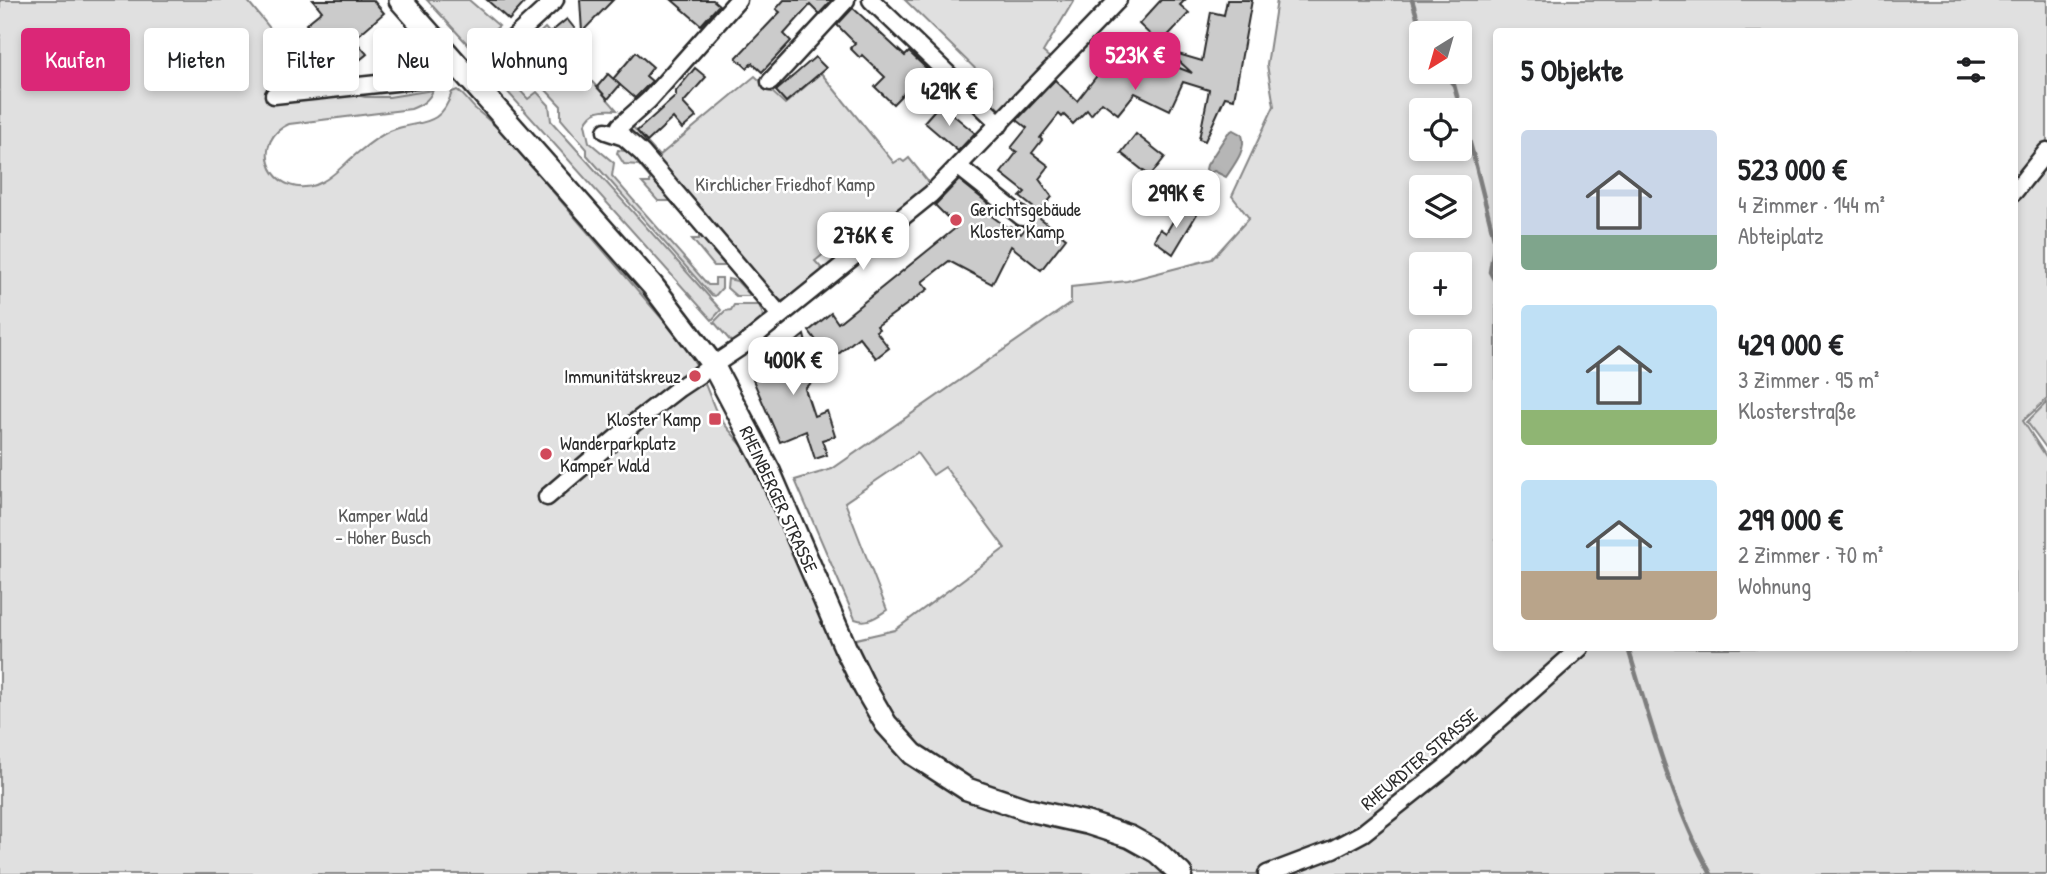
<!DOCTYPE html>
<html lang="de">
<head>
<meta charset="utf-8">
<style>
  body { margin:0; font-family:"Patrick Hand",sans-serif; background:#f2f2f2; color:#202124; height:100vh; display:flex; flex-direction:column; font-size:26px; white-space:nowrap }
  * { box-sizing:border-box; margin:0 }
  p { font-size:23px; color:#757577 }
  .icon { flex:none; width:38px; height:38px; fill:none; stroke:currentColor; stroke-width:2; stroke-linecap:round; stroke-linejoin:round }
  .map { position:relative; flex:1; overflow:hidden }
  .side { position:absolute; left:1493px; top:28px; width:525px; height:623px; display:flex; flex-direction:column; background:#fff; border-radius:7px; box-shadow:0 4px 10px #0003 }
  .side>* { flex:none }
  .guide { position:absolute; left:21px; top:28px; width:665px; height:63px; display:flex; gap:14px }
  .needle { width:46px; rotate:217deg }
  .fabs { position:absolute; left:1409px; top:21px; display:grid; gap:14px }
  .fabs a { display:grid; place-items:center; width:63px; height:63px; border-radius:7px; background:#fff; box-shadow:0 4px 10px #0003; font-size:35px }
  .price { position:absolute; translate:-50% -60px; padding:0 16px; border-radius:14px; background:#fff; color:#222; font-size:23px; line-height:46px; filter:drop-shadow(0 2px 4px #0008) }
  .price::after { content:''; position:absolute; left:50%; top:42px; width:21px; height:16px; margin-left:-10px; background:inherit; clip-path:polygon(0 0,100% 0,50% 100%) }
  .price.on { background:#db2777; color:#fff }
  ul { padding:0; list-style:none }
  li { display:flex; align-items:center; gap:21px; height:175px; padding:0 28px }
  li span { display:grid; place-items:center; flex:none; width:196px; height:140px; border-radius:7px; color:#555 }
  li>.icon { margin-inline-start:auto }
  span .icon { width:84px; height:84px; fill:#fffc; stroke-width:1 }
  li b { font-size:30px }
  h2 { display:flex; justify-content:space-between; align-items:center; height:84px; padding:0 28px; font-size:30px }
  .pill { padding:0 24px; border-radius:7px; background:#fff; box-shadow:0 4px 10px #0003; font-size:24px; line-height:63px }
  .pill.on { background:#db2777; color:#fff }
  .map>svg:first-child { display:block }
  .green { fill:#e0e0e0; stroke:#868686; stroke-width:2; fill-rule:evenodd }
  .water { fill:#b6b6b6; stroke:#7e7e7e; stroke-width:2 }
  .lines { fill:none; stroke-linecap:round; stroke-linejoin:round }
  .stream { stroke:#7e7e7e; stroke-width:4.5 }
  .building { fill:#cbcbcb; stroke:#2b2b2b; stroke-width:2 }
  .minor-casing { stroke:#2b2b2b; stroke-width:21 }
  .major-casing { stroke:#2b2b2b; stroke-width:26 }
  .minor { stroke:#fff; stroke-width:16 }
  .major { stroke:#fff; stroke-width:21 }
  .poi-dot { fill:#d1495b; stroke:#fff; stroke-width:2.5 }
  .labels { text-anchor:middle; stroke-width:5; stroke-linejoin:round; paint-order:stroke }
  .park-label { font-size:19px; fill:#585858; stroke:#fff }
  .poi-label { font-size:19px; fill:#2b2b2b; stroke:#fff; text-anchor:start }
  .street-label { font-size:19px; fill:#2b2b2b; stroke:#fff }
</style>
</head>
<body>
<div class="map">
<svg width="2047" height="874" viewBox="0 0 2047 874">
  <rect width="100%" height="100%" fill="#fff"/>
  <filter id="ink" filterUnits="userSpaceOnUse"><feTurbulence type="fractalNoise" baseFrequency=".0143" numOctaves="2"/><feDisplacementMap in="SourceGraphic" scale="14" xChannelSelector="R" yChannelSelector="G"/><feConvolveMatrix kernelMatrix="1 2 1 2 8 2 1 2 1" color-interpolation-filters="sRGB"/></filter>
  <g filter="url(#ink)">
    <g class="green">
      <path d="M0 0H247L287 49 269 64 276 72 268 78 271 100 344 92 365 97H389L433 90C429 101 421 105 411 109L289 124C252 140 267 190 305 187 325 186 341 167 354 156 365 147 376 137 390 131 419 119 440 130 452 92L457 90C466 96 471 106 479 112 489 120 496 126 505 136L682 342 699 369 715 409 725 425 754 460 845 647 856 639 895 630 1005 548 945 467 933 475 917 453 845 502 887 610C876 617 868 624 855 619L795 480 832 469 1071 303V287L1127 281 1212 259 1249 218 1232 196 1274 106 1267 65 1277 0H2047V399L2023 421 2047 458V874H0ZM1496 32H2014V648H1496ZM1421 33H1460V72H1421ZM1421 110H1460V149H1421ZM1421 187H1460V226H1421ZM1421 264H1460V303H1421ZM1421 341H1460V380H1421Z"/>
      <polygon points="427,0 469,0 499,26 472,49"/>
      <polygon points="905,0 1074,0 1043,52 1051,59 1005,108 999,109 983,95 992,85"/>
      <path d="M545 28 617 110C602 109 592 109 585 124L589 142 614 163 612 176 708 285H715V278H722V288L715 296 711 295 587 155V149L561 119V106L529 72 520 79 506 64Z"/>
      <polygon points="500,69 528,99 537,92 549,105 551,121 721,310 712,320 497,80 495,75"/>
      <polygon points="821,73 894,163 900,159 904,162 909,158 930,184 845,254 837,254 831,248 815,261 824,271 790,298 782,301 773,295 630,130 633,127 659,156 755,76 785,104"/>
      <polygon points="618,150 631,152 709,241 714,253 726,266 714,266 692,239 699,239 699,233 671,201 658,201 642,183 650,183 650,178 639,165 624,164 617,153"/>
      <polygon points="728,279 737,281 751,296 736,296 727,288"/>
      <polygon points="734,305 759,305 763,315 758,324 733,344 714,322 725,311 731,310"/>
      <polygon points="2047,402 2047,449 2027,422"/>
    </g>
    <path class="water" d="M1233 130 1242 135C1247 149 1234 165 1226 177L1214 171 1209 174 1206 169 1207 165 1228 133Z"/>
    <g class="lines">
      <g class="stream">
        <polyline points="1412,0 1422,33"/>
        <polyline points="1443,72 1454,85 1474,158 1495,242 1490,272 1496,283"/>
        <path d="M1628 648C1650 720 1674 809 1711 874"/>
      </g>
    </g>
    <g class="building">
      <polygon points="313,0 373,0 384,13 354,39 367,54 351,67 346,61 344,63 324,40 315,47 305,34 311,29 306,24 322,11"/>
      <polygon points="487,0 527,0 509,20"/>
      <polygon points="580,0 613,0 582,32"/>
      <polygon points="672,0 713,0 719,5 701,25"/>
      <polygon points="784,0 832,0 819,14 810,5 784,34 791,41 762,72 752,63 747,68 736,58 780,12 776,9"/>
      <polygon points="1161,0 1185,0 1180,5 1189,13 1160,44 1139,24"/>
      <polygon points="1227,0 1252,0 1234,99 1225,97 1205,141 1199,139 1209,90 1183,82 1170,110 1135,93 1118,114 1102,102 1091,115 1087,110 1073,124 1064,115 1062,117 1059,114 1040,138 1042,140 1032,153 1049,166 1039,179 1052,197 1039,212 1020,197 1025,192 1001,173 1017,152 1011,148 1027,128 1017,120 1055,80 1077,101 1106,64 1118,44 1192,73 1168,51 1202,61 1211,12 1224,15"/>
      <polygon points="853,8 905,56 909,52 927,69 893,104 875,87 885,77 862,55 860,58 850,48 855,43 837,25"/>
      <polygon points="567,19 583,39 568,52 551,32"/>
      <polygon points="636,52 653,67 646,76 652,81 635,98 613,79"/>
      <polygon points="815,57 826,68 786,102 776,91"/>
      <polygon points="695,68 706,77 683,103 696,117 682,129 673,118 647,142 637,131 676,96 676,91"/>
      <polygon points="608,74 620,85 608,99 597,87"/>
      <polygon points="940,104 975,133 958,151 924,122"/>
      <polygon points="1136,134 1165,157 1150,176 1121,153"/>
      <polygon points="959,180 994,208 989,214 1008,228 1010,226 1021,234 1036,215 1066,238 1041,270 1011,246 992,284 949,261 922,282 928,289 877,326 879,329 876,331 889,348 876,358 859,337 831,360 809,331 831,313 838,323 957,227 935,205"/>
      <polygon points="1182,206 1197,214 1173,254 1154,240 1160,229 1166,233"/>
      <polygon points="804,335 815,379 805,389 814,416 827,411 835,436 822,440 827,455 815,459 806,431 780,442 753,380 755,374"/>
    </g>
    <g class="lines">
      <g class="minor-casing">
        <g id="minor">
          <polyline points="871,0 1000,124"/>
          <polyline points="470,78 555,0"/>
          <polyline points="770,82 846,0"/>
          <polyline points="274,95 434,78 447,75 459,66"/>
          <polyline points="606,131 624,137 642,153 780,315"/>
          <polyline points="616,134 620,126 649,100 738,0"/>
          <polyline points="959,167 1022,217"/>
          <polyline points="2014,192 2047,151"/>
          <polyline points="547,497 634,423 679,388 745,344 931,194 1118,0"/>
          <polyline points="1267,874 1333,849 1363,833 1446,767 1580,648"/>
        </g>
      </g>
      <g class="major-casing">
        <polyline id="major" points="400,0 652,285 713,365 769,471 845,647 865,688 886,724 913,754 967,789 1029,810 1087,823 1130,837 1157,852 1181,874"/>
      </g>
      <use href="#minor" class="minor"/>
      <use href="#major" class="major"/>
    </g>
  </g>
  <g class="poi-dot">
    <circle cx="956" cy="220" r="7"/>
    <circle cx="695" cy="376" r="7"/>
    <rect x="708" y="412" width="14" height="14" rx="3.5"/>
    <circle cx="546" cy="454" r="7"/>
  </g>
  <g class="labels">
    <g class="park-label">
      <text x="785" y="191">Kirchlicher Friedhof Kamp</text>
      <text x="383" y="522">Kamper Wald<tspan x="383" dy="22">- Hoher Busch</tspan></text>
    </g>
    <g class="poi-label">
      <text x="970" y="216">Gerichtsgebäude<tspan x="970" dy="22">Kloster Kamp</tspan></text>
      <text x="681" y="383" text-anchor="end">Immunitätskreuz</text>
      <text x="701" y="426" text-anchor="end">Kloster Kamp</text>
      <text x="560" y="450">Wanderparkplatz<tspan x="560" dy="22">Kamper Wald</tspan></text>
    </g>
    <g class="street-label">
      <text transform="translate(779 499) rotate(65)" y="7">RHEINBERGER STRASSE</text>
      <text transform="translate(1419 759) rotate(-40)" y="7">RHEURDTER STRASSE</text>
    </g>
  </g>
</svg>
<div class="fabs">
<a><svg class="needle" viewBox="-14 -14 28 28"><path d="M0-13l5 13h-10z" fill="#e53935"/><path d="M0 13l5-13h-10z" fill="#757577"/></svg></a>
<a><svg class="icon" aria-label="locate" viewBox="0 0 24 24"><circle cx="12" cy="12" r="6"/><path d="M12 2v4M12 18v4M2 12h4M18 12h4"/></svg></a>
<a><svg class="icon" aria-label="layers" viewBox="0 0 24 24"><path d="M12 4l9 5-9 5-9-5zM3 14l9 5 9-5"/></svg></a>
<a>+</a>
<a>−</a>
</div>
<b class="price on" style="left:1135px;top:92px">523K €</b>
<b class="price" style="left:949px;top:128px">429K €</b>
<b class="price" style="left:1176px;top:230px">299K €</b>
<b class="price" style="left:863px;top:272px">276K €</b>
<b class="price" style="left:793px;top:397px">400K €</b>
<div class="guide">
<a class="pill on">Kaufen</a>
<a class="pill">Mieten</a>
<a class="pill">Filter</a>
<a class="pill">Neu</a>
<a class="pill">Wohnung</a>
</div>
<section class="side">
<h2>5 Objekte<svg class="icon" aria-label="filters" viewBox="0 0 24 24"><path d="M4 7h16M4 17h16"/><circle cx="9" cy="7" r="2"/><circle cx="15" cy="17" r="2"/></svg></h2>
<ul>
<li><span style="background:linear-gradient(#c9d6e8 75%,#7fa58c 0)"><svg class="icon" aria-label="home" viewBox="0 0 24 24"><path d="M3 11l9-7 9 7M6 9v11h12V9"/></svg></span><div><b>523 000 €</b><p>4 Zimmer · 144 m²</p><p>Abteiplatz</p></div></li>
<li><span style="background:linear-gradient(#bfe0f5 75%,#8fb573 0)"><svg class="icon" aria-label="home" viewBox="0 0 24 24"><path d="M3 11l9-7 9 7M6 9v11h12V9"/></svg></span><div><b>429 000 €</b><p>3 Zimmer · 95 m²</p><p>Klosterstraße</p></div></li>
<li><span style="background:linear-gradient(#bfe0f5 65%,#b9a48a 0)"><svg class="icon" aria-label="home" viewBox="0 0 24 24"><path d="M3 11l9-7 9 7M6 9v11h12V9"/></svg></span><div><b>299 000 €</b><p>2 Zimmer · 70 m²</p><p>Wohnung</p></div></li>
</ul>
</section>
</div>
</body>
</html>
